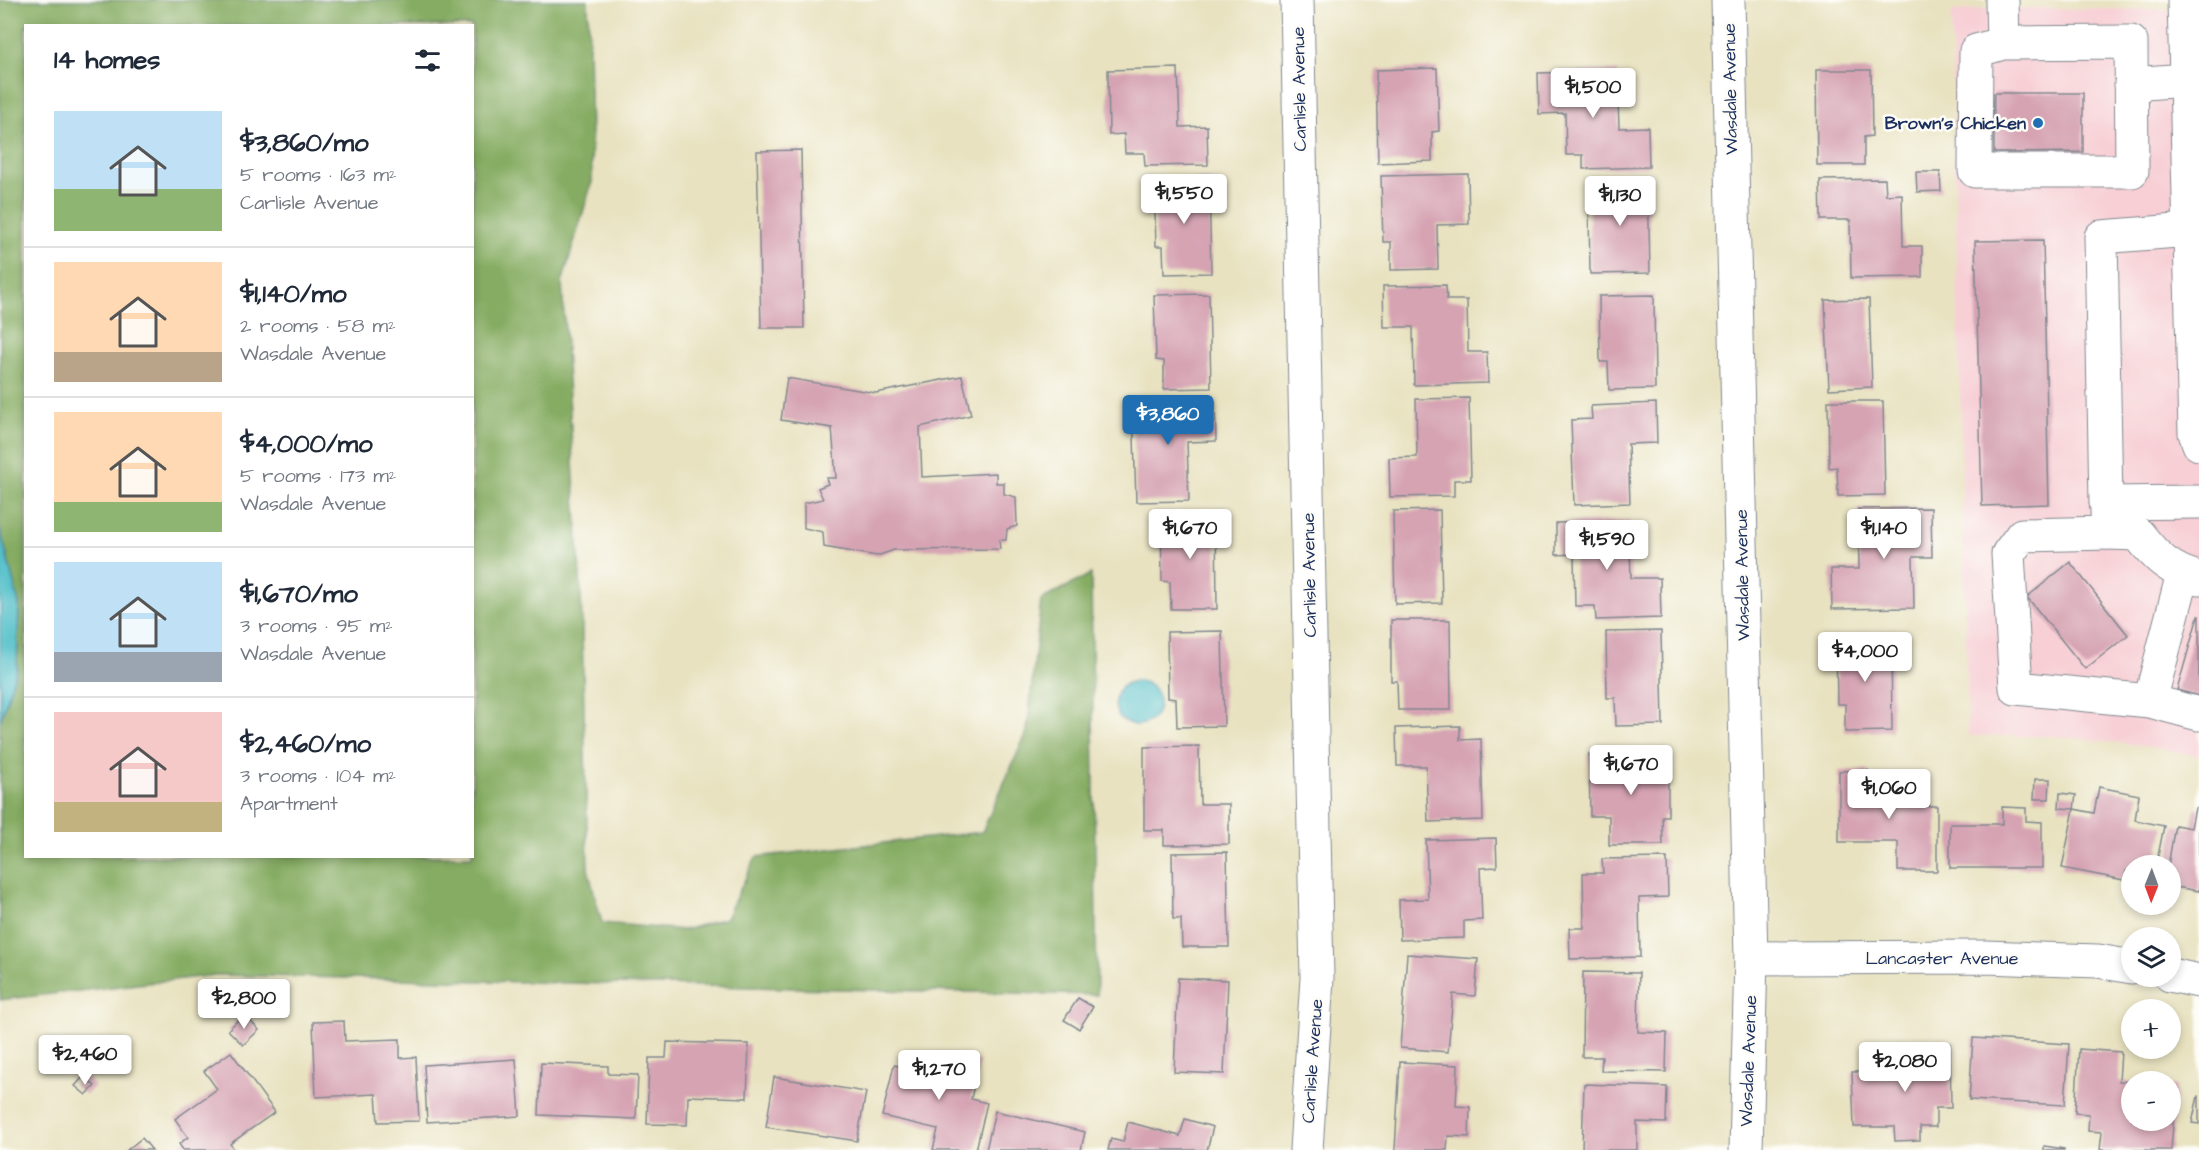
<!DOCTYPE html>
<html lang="en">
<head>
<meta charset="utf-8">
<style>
  body { margin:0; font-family:"Architects Daughter",sans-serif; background:#f6f6f7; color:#1f2937; height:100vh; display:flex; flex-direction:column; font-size:22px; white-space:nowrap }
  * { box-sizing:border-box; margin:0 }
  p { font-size:20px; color:#747a83 }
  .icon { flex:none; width:33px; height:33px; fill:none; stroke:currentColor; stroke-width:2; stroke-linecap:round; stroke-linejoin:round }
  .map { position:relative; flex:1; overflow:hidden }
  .details { position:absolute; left:24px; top:24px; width:450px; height:834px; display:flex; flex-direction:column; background:#fff; border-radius:0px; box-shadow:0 3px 9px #0003 }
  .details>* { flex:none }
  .needle { width:39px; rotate:181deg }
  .controls { position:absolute; left:2121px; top:855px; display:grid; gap:12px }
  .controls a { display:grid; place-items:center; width:60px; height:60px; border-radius:50%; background:#fff; box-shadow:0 3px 9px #0003; font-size:30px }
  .price { position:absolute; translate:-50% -51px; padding:0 14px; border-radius:6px; background:#fff; color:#222; font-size:20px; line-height:39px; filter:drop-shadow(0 2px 3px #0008) }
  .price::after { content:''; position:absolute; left:50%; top:36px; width:18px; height:14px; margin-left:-9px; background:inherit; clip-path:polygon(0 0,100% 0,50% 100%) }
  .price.active { background:#1f6fb2; color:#fff }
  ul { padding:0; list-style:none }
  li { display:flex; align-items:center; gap:18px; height:150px; padding:0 30px }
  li+li { border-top:2px solid #e0e1e3 }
  li span { display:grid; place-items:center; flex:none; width:168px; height:120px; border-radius:0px; color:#555 }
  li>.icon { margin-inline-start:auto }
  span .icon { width:72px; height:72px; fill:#fffc; stroke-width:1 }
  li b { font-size:26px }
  h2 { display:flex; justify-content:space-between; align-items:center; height:72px; padding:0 30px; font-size:26px }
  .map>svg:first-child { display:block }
  .built { fill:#f7cfd5 }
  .forest { fill:#85ac62; stroke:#506e60; stroke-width:1.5; fill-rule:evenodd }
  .water { fill:#52bfc9; stroke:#367794; stroke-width:1.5 }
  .building { fill:#d6a3b3 }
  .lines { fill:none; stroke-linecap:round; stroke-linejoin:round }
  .minor-casing { stroke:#82888f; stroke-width:35 }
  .minor { stroke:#fff; stroke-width:33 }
  .poi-dot { fill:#1f6fb2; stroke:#fdfcf7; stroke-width:2 }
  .labels { text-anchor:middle; stroke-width:5; stroke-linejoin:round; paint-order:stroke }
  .street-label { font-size:18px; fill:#1b2f5e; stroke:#fdfcf7 }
  .poi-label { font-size:18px; font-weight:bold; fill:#1b2f5e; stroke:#fdfcf7; text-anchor:end }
</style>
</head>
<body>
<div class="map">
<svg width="2199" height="1150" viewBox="0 0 2199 1150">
  <rect width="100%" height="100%" fill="#fdfcf7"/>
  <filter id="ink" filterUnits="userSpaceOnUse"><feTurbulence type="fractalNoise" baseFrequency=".0167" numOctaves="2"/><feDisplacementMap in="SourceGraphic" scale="12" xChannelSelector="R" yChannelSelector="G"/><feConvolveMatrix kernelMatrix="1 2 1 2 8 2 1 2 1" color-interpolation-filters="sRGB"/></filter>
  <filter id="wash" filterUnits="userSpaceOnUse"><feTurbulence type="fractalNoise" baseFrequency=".008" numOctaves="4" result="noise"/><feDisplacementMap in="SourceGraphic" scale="24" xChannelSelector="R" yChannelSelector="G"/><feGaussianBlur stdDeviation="1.35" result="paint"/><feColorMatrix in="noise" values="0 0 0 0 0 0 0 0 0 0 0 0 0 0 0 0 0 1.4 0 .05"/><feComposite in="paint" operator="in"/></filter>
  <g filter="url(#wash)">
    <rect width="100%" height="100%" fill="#e8e2c0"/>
    <polygon class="built" points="2003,8 2199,10 2199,756 2138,745 2053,736 1968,736 1951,11"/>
    <path class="forest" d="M0 0H588L592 182 562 283 581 591 588 869 602 923 684 930 726 918 756 857 982 832 1027 732 1041 600 1091 574 1097 995 216 975 0 1000V722L17 668 19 604 0 529ZM26 26H472V856H26Z"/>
    <g class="water">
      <polygon points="0,529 19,604 17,668 0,722"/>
      <circle cx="1137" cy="703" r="22"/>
    </g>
    <g id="blocks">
      <g class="building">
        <polygon points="1178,68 1180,127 1207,126 1208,165 1145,166 1144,153 1125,153 1124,134 1109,135 1108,70"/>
        <polygon points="1437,68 1439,131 1432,132 1432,161 1378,163 1376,70"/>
        <polygon points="1816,70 1871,70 1872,136 1864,137 1864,165 1817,165"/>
        <polygon points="1617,71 1619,128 1648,127 1649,167 1583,169 1583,155 1566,155 1565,113 1539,114 1538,73"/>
        <polygon points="1994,93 2083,93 2083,152 1994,153"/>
        <polygon points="801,150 804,328 761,328 757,151"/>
        <polygon points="1916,172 1940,172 1941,191 1917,192"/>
        <polygon points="1468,174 1469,224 1437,225 1438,269 1391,270 1391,242 1383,242 1381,176"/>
        <polygon points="1648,178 1650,273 1590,274 1589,210 1594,210 1593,179"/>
        <polygon points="1209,179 1211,273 1164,274 1163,246 1156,246 1154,180"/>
        <polygon points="1885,179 1886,195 1902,194 1903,246 1922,246 1922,277 1851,278 1850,220 1821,220 1820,180"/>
        <polygon points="2043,240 2049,504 1982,506 1975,241"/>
        <polygon points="1446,285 1447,300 1467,300 1468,352 1487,352 1488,383 1414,385 1413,327 1384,327 1383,286"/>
        <polygon points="1209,294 1211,388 1164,389 1164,361 1156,360 1154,295"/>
        <polygon points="1654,295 1655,389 1609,390 1608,362 1600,362 1599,296"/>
        <polygon points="1869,299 1872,387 1829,389 1825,300"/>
        <polygon points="962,376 971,415 920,427 922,477 996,473 996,483 1004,483 1004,494 1016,497 1017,526 1007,529 1006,540 999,540 1000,549 894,550 877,556 824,547 823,532 804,528 804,503 823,499 818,488 828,484 826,478 836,478 832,428 781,420 787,378 876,393"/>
        <polygon points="1469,398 1471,480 1454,480 1454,496 1390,497 1389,458 1417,457 1416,399"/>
        <polygon points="1215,401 1216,441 1187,442 1189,501 1136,502 1133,403"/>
        <polygon points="1828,401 1883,401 1885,495 1838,496 1837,467 1829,468"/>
        <polygon points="1656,403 1657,443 1628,444 1630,503 1574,505 1571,420 1592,419 1591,406"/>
        <polygon points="1931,508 1932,557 1913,557 1914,608 1832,609 1831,569 1859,569 1858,509"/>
        <polygon points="1440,510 1442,603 1395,604 1393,511"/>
        <polygon points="1216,514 1217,609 1171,609 1170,582 1162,581 1161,515"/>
        <polygon points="1629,521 1631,578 1660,578 1661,618 1596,620 1595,606 1575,606 1574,554 1556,555 1556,523"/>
        <polygon points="2070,562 2128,635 2085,669 2027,597"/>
        <polygon points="2198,616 2199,616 2199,696 2177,690"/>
        <polygon points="1391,620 1450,620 1451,710 1398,710 1397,681 1391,681"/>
        <polygon points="1222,631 1224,726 1177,727 1176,699 1168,698 1167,632"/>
        <polygon points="1661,631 1663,725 1616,726 1615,698 1607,698 1606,632"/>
        <polygon points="1891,637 1892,731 1845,732 1845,704 1837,704 1836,638"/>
        <polygon points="1460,726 1460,740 1481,739 1483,820 1428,822 1426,766 1397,766 1396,728"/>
        <polygon points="1199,746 1200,804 1229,804 1229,844 1164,845 1164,830 1144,830 1144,747"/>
        <polygon points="1668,753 1668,816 1662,816 1663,845 1609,845 1609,816 1590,816 1589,754"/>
        <polygon points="1868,770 1868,788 1923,788 1923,806 1937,806 1937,871 1898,871 1898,842 1839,842 1839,771"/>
        <polygon points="2035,779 2050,779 2049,799 2034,799"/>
        <polygon points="2099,787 2139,795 2135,820 2164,826 2156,866 2132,866 2132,872 2126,871 2124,880 2062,868 2074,809 2094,813"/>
        <polygon points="2060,793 2076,795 2074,809 2059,808"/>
        <polygon points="2002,807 2026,808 2026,821 2042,822 2042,868 1950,868 1950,824 2002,824"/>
        <polygon points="2195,808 2199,808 2199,891 2170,886 2170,866 2168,866 2175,825 2191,828"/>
        <polygon points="1496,838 1497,867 1480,868 1482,920 1464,921 1464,938 1400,940 1399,900 1428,899 1426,840"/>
        <polygon points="1227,852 1229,947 1182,947 1181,919 1173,919 1172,853"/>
        <polygon points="1667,858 1668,897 1639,898 1640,957 1570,959 1569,928 1584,928 1583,873 1603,873 1602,859"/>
        <polygon points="1407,954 1478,959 1475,996 1453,994 1448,1052 1400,1048"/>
        <polygon points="1583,972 1639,973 1638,1032 1667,1033 1666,1072 1601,1071 1602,1057 1582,1057"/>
        <polygon points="1178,978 1228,980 1224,1074 1174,1072"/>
        <polygon points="1078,998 1093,1007 1079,1029 1064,1020"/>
        <polygon points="244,1014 259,1030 243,1045 228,1030"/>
        <polygon points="344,1021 345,1041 400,1039 400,1058 416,1057 419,1121 378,1122 376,1094 316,1097 313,1022"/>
        <polygon points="1973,1038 2069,1044 2065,1105 1969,1100"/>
        <polygon points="667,1042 749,1044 747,1098 688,1096 687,1125 647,1124 649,1058 666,1058"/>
        <polygon points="1911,1043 1950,1043 1951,1108 1936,1108 1936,1127 1920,1127 1920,1140 1895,1141 1894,1127 1854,1127 1852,1072 1911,1071"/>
        <polygon points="2079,1049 2121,1052 2119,1081 2132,1082 2132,1120 2170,1120 2170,1085 2176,1086 2171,1150 2100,1150 2102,1132 2088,1131 2089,1114 2075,1113"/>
        <polygon points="231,1052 275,1112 230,1144 235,1150 183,1150 179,1144 188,1137 175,1119 217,1089 204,1071"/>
        <polygon points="939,1052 979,1061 971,1099 987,1103 976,1150 933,1150 938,1129 882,1116 894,1065 934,1074"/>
        <polygon points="516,1059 520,1116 427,1122 424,1065"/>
        <polygon points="1400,1062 1458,1065 1456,1106 1470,1107 1469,1137 1448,1136 1447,1150 1395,1150"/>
        <polygon points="541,1063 608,1066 608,1074 638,1075 636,1119 539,1115"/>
        <polygon points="84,1076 95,1086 86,1095 75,1086"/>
        <polygon points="774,1077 866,1092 857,1141 766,1127"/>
        <polygon points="1584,1084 1667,1087 1666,1123 1637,1122 1637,1150 1582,1150"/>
        <polygon points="2198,1096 2199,1096 2199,1124 2192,1123"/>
        <polygon points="995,1111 1085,1132 1081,1150 986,1150"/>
        <polygon points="1185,1119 1213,1127 1207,1150 1108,1150 1111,1139 1123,1142 1128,1122 1180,1136"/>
        <polygon points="142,1138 152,1150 127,1150"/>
        <polygon points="2044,1146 2064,1149 2064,1150 2044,1150"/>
      </g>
    </g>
  </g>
  <g filter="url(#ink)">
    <use href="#blocks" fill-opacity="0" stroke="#82888f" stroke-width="1.5"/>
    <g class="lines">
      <g class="minor-casing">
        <g id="minor">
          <polyline points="1297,0 1317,978 1306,1150"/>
          <polyline points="1728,0 1751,958 1746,1150"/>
          <polyline points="2002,0 2003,43 2131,42 2132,171 1975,171 1976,51 2003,43"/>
          <polyline points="2184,0 2195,433 2199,444"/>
          <polyline points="2131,84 2186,80"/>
          <polyline points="2190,230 2101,237 2106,503 2199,502"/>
          <path d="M2107 510 2108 533 2138 534C2156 557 2170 571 2199 578"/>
          <polyline points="2108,533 2022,535 2008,554 2016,688 2150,701 2199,714"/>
          <polyline points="2150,701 2183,574"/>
          <polyline points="1751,958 1986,957 2098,961 2132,967"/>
          <polyline points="2170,975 2199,981"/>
        </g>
      </g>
      <use href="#minor" class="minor"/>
    </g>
  </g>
  <circle class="poi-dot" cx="2038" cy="123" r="6"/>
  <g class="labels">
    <g class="street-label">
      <text transform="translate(1299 89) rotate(-91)" y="6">Carlisle Avenue</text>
      <text transform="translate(1730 89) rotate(-91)" y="6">Wasdale Avenue</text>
      <text transform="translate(1309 575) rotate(-91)" y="6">Carlisle Avenue</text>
      <text transform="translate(1742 575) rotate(-91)" y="6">Wasdale Avenue</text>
      <text x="1942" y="964">Lancaster Avenue</text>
      <text transform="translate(1312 1061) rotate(-86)" y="6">Carlisle Avenue</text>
      <text transform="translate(1748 1061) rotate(-88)" y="6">Wasdale Avenue</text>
    </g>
    <g class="poi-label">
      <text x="2026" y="129">Brown's Chicken</text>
    </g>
  </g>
</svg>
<div class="controls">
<a><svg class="needle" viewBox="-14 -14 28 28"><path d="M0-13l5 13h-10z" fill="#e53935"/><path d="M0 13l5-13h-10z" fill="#747a83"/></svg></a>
<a><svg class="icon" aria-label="layers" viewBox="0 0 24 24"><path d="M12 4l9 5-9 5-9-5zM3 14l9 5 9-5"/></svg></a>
<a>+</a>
<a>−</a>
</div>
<b class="price" style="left:1593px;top:119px">$1,500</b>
<b class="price" style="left:1184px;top:225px">$1,550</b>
<b class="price" style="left:1620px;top:227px">$1,130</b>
<b class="price active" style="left:1168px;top:446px">$3,860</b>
<b class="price" style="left:1190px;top:560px">$1,670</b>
<b class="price" style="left:1884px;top:560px">$1,140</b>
<b class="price" style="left:1607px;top:571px">$1,590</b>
<b class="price" style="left:1865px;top:683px">$4,000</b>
<b class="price" style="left:1631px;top:796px">$1,670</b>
<b class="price" style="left:1889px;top:820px">$1,060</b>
<b class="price" style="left:244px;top:1030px">$2,800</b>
<b class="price" style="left:85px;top:1086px">$2,460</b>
<b class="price" style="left:1905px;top:1093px">$2,080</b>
<b class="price" style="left:939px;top:1101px">$1,270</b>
<section class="details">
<h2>14 homes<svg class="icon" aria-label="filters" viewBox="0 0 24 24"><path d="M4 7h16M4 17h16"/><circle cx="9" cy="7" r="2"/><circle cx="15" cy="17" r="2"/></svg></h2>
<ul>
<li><span style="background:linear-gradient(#bfe0f5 65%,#8fb573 0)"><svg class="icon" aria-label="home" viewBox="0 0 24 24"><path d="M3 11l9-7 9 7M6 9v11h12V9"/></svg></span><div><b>$3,860/mo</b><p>5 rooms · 163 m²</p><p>Carlisle Avenue</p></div></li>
<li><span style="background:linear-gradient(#ffd9b3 75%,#b9a48a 0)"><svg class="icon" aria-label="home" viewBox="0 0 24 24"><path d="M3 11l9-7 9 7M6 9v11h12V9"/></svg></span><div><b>$1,140/mo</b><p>2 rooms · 58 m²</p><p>Wasdale Avenue</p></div></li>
<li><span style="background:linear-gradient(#ffd9b3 75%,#8fb573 0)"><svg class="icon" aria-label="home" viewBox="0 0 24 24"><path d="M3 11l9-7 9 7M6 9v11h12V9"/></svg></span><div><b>$4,000/mo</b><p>5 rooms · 173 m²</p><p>Wasdale Avenue</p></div></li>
<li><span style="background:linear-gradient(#bfe0f5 75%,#9aa5b1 0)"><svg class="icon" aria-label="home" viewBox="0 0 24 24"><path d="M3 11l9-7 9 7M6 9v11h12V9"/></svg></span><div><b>$1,670/mo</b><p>3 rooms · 95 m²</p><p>Wasdale Avenue</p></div></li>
<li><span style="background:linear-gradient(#f6c9c9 75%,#c2b280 0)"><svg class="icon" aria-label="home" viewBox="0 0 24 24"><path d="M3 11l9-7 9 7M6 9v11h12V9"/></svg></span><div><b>$2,460/mo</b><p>3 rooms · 104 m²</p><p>Apartment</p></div></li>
</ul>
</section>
</div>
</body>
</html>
